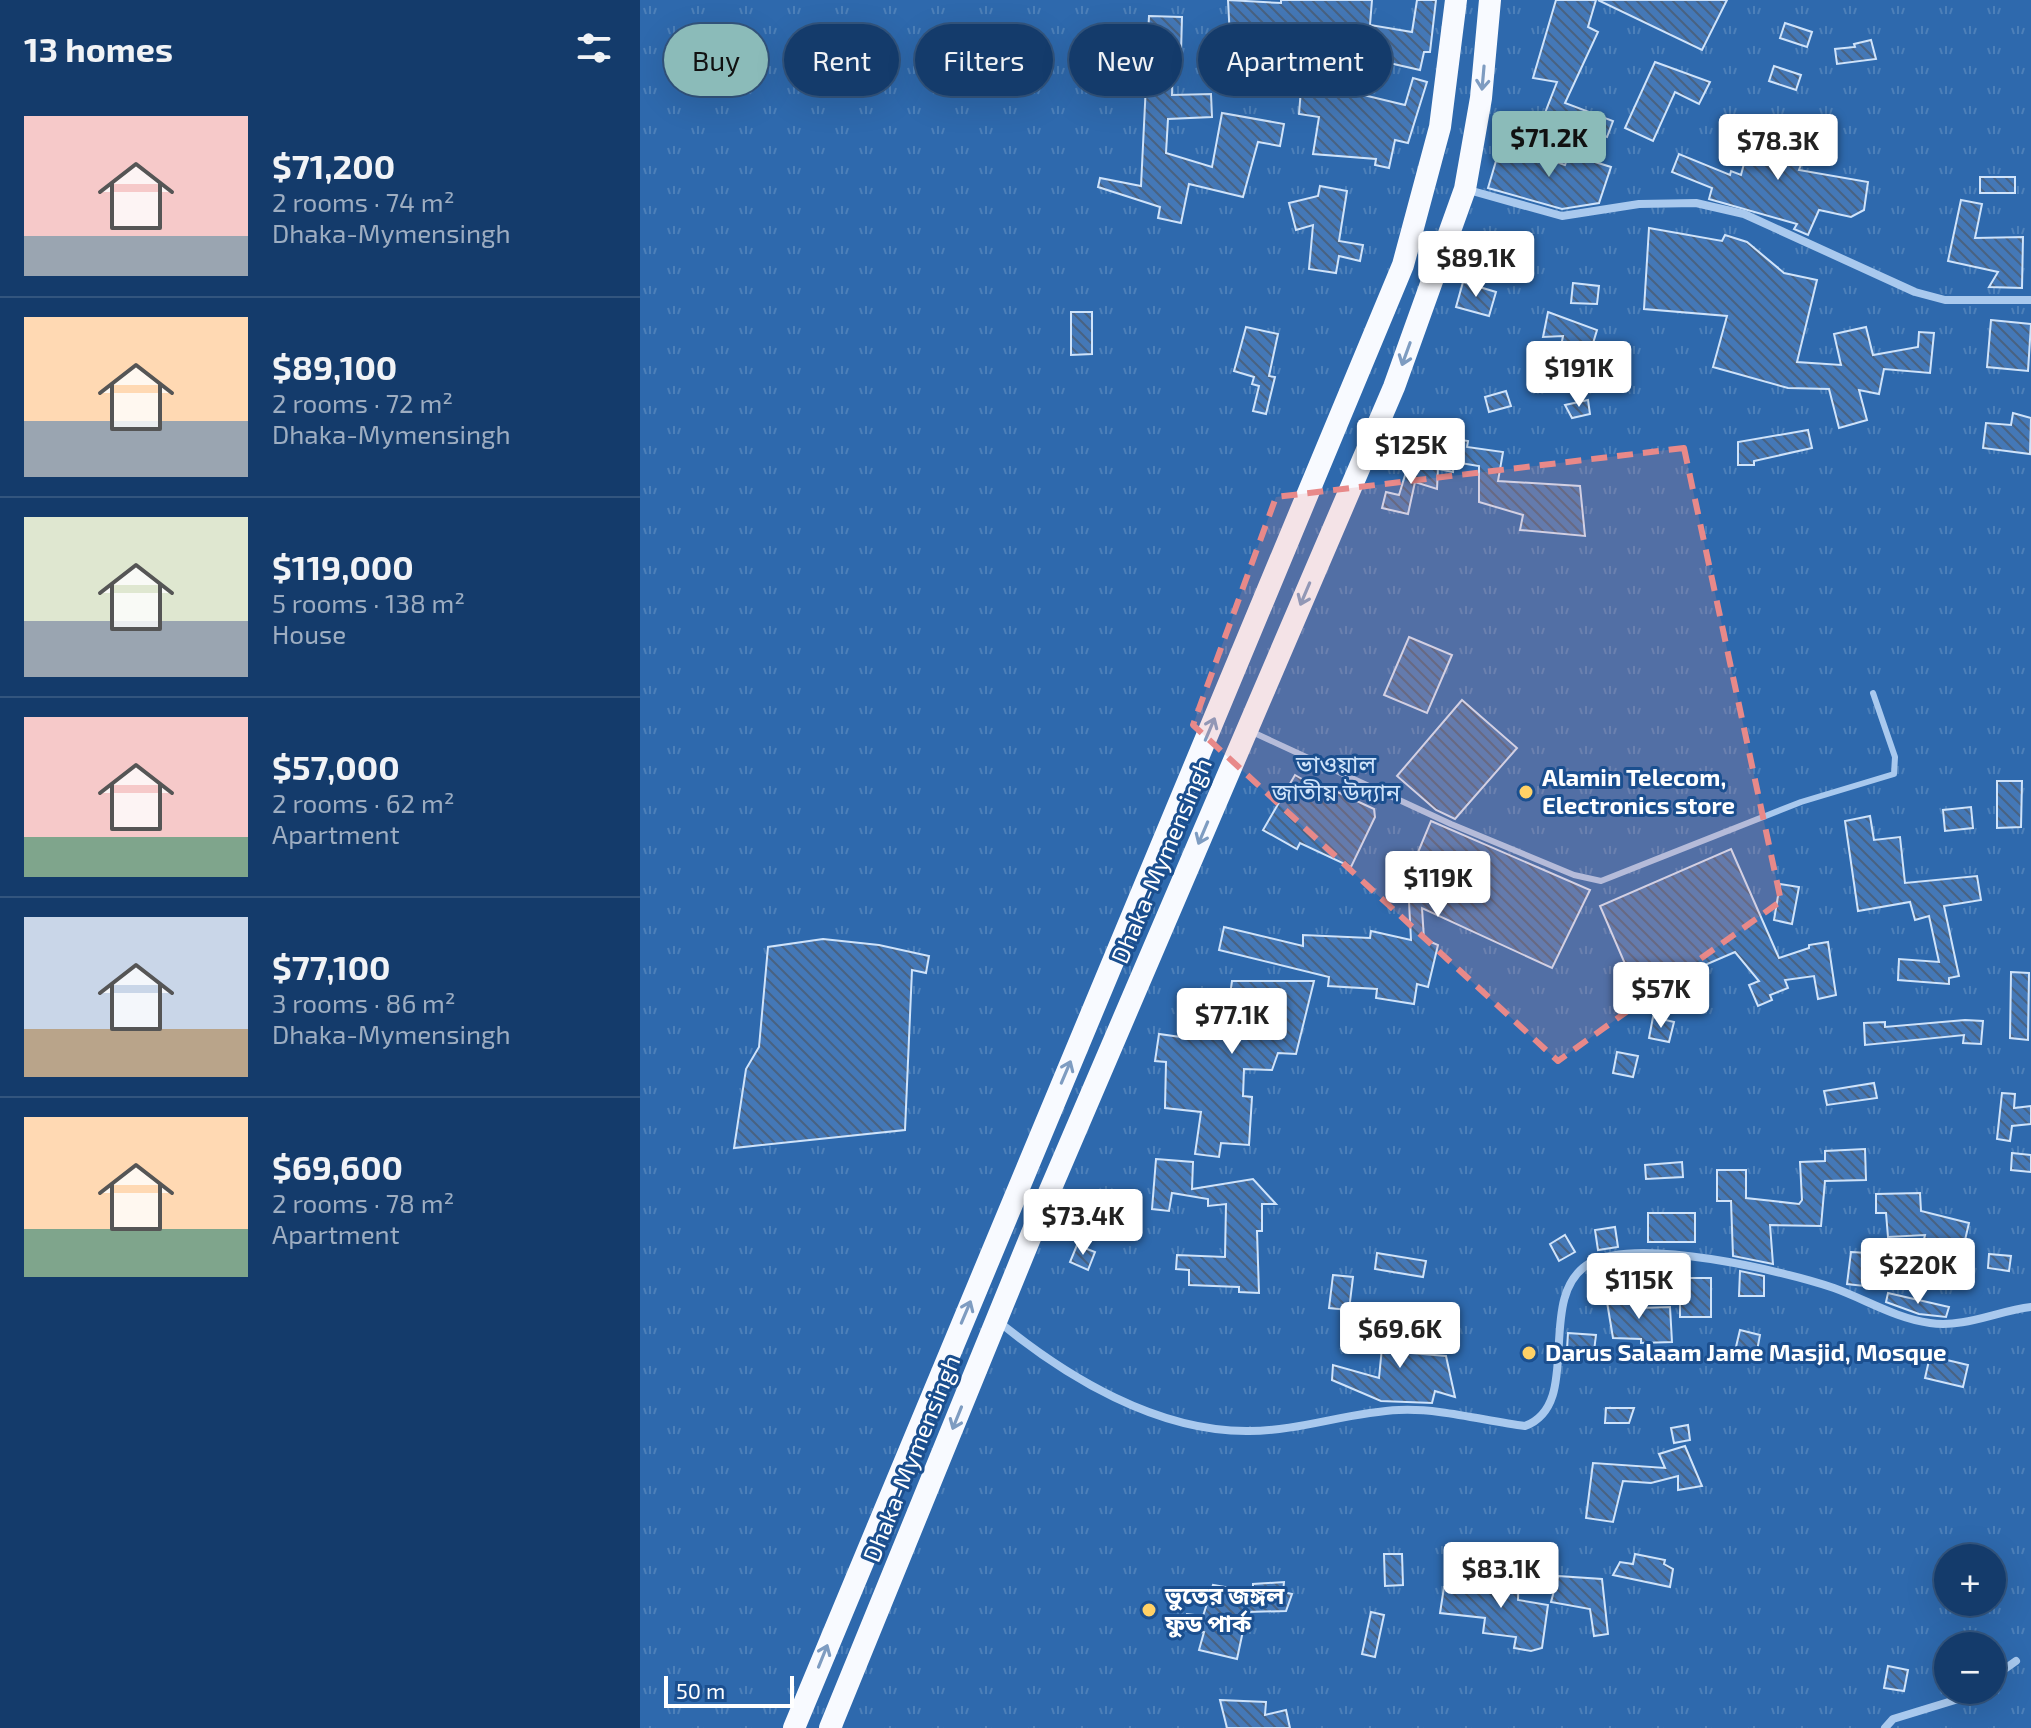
<!DOCTYPE html>
<html lang="en">
<head>
<meta charset="utf-8">
<style>
  body { margin:0; font-family:"Exo 2","Noto Sans Bengali",sans-serif; background:#214673; color:#f1f3f6; height:100vh; display:flex; flex-direction:column; font-size:30px; white-space:nowrap }
  * { box-sizing:border-box; margin:0 }
  p { font-size:26px; color:#9dadc1 }
  .icon { flex:none; width:44px; height:44px; fill:none; stroke:currentColor; stroke-width:2; stroke-linecap:round; stroke-linejoin:round }
  .map { position:relative; flex:1; overflow:hidden }
  .drawer { display:flex; flex-direction:column; background:#143b6b; width:640px }
  .drawer>* { flex:none }
  .top-card { position:absolute; left:24px; top:24px; width:760px; height:72px; display:flex; gap:16px }
  .controls { position:absolute; left:1294px; top:1544px; display:grid; gap:16px }
  .controls a { display:grid; place-items:center; width:72px; height:72px; border-radius:50%; background:#143b6b; box-shadow:0 8px 32px #0002,0 0 0 2px #33557e; font-size:40px }
  .scale { position:absolute; left:24px; bottom:20px; width:130px; box-sizing:border-box; padding-left:8px; border:4px solid #fff; border-top:0; font-size:22px; line-height:28px; white-space:nowrap; color:#fff; -webkit-text-stroke:6px #1b4f8f; paint-order:stroke }
  .price { position:absolute; translate:-50% -68px; padding:0 18px; border-radius:8px; background:#fff; color:#222; font-size:26px; line-height:52px; filter:drop-shadow(0 2px 4px #0008) }
  .price::after { content:''; position:absolute; left:50%; top:48px; width:24px; height:18px; margin-left:-12px; background:inherit; clip-path:polygon(0 0,100% 0,50% 100%) }
  .price.on { background:#8bbbb9; color:#111 }
  ul { padding:0; list-style:none }
  li { display:flex; align-items:center; gap:24px; height:200px; padding:0 24px }
  li+li { border-top:2px solid #33557e }
  li span { display:grid; place-items:center; flex:none; width:224px; height:160px; border-radius:0px; color:#555 }
  li>.icon { margin-inline-start:auto }
  span .icon { width:96px; height:96px; fill:#fffc; stroke-width:1 }
  li b { font-size:34px }
  h2 { display:flex; justify-content:space-between; align-items:center; height:96px; padding:0 24px; font-size:34px }
  .pill { padding:0 28px; border-radius:36px; background:#143b6b; box-shadow:0 8px 32px #0002,0 0 0 2px #33557e; font-size:28px; line-height:72px }
  .pill.on { background:#8bbbb9; color:#111 }
  main { display:flex; flex:1; min-height:0 }
  .map>svg:first-child { display:block }
  .park { fill:url(#park-tufts); fill-rule:evenodd }
  .building { fill:url(#building-back-hatch); stroke:#cfe3fa; stroke-width:2 }
  .lines { fill:none; stroke-linecap:round; stroke-linejoin:round }
  .service { stroke:#a9c9ee; stroke-width:6 }
  .minor { stroke:#a9c9ee; stroke-width:8 }
  .trunk { stroke:#f8faff; stroke-width:22 }
  .oneway { stroke:#7e9cc1 }
  .marked { fill:#e88989; fill-opacity:0.2; stroke:#e88989; stroke-width:6; stroke-dasharray:16 10; stroke-linejoin:round }
  .poi-dot { fill:#ffd166; stroke:#1b4f8f; stroke-width:3 }
  .labels { text-anchor:middle; stroke-width:6; stroke-linejoin:round; paint-order:stroke }
  .park-label { font-size:24px; fill:#cfe3fa; stroke:#1b4f8f }
  .poi-label { font-size:24px; font-weight:bold; fill:#fff; stroke:#1b4f8f; text-anchor:start }
  .street-label { font-size:24px; fill:#fff; stroke:#1b4f8f }
</style>
</head>
<body>
<main>
<section class="drawer">
<h2>13 homes<svg class="icon" aria-label="filters" viewBox="0 0 24 24"><path d="M4 7h16M4 17h16"/><circle cx="9" cy="7" r="2"/><circle cx="15" cy="17" r="2"/></svg></h2>
<ul>
<li><span style="background:linear-gradient(#f6c9c9 75%,#9aa5b1 0)"><svg class="icon" aria-label="home" viewBox="0 0 24 24"><path d="M3 11l9-7 9 7M6 9v11h12V9"/></svg></span><div><b>$71,200</b><p>2 rooms · 74 m²</p><p>Dhaka-Mymensingh</p></div></li>
<li><span style="background:linear-gradient(#ffd9b3 65%,#9aa5b1 0)"><svg class="icon" aria-label="home" viewBox="0 0 24 24"><path d="M3 11l9-7 9 7M6 9v11h12V9"/></svg></span><div><b>$89,100</b><p>2 rooms · 72 m²</p><p>Dhaka-Mymensingh</p></div></li>
<li><span style="background:linear-gradient(#dfe7d0 65%,#9aa5b1 0)"><svg class="icon" aria-label="home" viewBox="0 0 24 24"><path d="M3 11l9-7 9 7M6 9v11h12V9"/></svg></span><div><b>$119,000</b><p>5 rooms · 138 m²</p><p>House</p></div></li>
<li><span style="background:linear-gradient(#f6c9c9 75%,#7fa58c 0)"><svg class="icon" aria-label="home" viewBox="0 0 24 24"><path d="M3 11l9-7 9 7M6 9v11h12V9"/></svg></span><div><b>$57,000</b><p>2 rooms · 62 m²</p><p>Apartment</p></div></li>
<li><span style="background:linear-gradient(#c9d6e8 70%,#b9a48a 0)"><svg class="icon" aria-label="home" viewBox="0 0 24 24"><path d="M3 11l9-7 9 7M6 9v11h12V9"/></svg></span><div><b>$77,100</b><p>3 rooms · 86 m²</p><p>Dhaka-Mymensingh</p></div></li>
<li><span style="background:linear-gradient(#ffd9b3 70%,#7fa58c 0)"><svg class="icon" aria-label="home" viewBox="0 0 24 24"><path d="M3 11l9-7 9 7M6 9v11h12V9"/></svg></span><div><b>$69,600</b><p>2 rooms · 78 m²</p><p>Apartment</p></div></li>
</ul>
</section>
<div class="map">
<svg width="1391" height="1728" viewBox="0 0 1391 1728">
  <defs>
    <pattern id="park-tufts" width="24" height="20" patternUnits="userSpaceOnUse" patternTransform="scale(2)"><rect width="24" height="20" fill="#2e69ad"/><path d="M3 7l-1-3M5 7V3M7 7l1-3M15 17l-1-3M17 17v-4M19 17l1-3" fill="none" stroke="#4d80b9"/></pattern>
    <pattern id="building-back-hatch" width="6" height="6" patternUnits="userSpaceOnUse" patternTransform="scale(2)"><rect width="6" height="6" fill="#4478b7"/><path d="M-1 5l2 2M0 0l6 6M5-1l2 2" fill="none" stroke="#486282"/></pattern>
  </defs>
  <rect width="100%" height="100%" fill="#1b4f8f"/>
  <path class="park" d="M0 0H1391V1728H0ZM1308 1558H1352V1602H1308ZM1308 1646H1352V1690H1308Z"/>
  <g class="building">
    <polygon points="588,0 641,3 641,0 732,0 730,25 772,32 777,0 796,0 790,52 784,52 780,70 714,55 711,92 765,105 773,78 787,82 768,143 755,140 749,168 735,165 736,159 673,154 679,117 659,114 663,64 609,64 610,76 592,77"/>
    <polygon points="916,0 956,0 948,27 958,32 925,103 973,121 967,137 905,113 917,82 893,78"/>
    <polygon points="958,0 1087,0 1062,50"/>
    <polygon points="509,16 542,17 541,53 533,53 532,95 571,94 572,117 528,119 526,153 572,167 582,113 644,124 640,146 618,142 603,197 549,184 541,223 518,218 520,207 458,187 460,178 501,186 506,84 494,84 494,55 507,55"/>
    <polygon points="1145,23 1172,32 1167,47 1140,38"/>
    <polygon points="1231,40 1236,59 1197,64 1195,49 1215,47 1214,44"/>
    <polygon points="1015,62 1070,82 1059,104 1035,92 1013,141 985,128"/>
    <polygon points="1134,66 1161,75 1156,90 1129,81"/>
    <polygon points="1115,122 1170,140 1159,170 1228,182 1224,210 1211,217 1179,210 1168,235 1154,229 1157,224 1069,199 1072,188 1032,172 1039,154 1090,175 1091,171 1101,175"/>
    <polygon points="861,144 925,165 929,154 971,167 959,203 922,209 848,188"/>
    <rect x="1340" y="177" width="35" height="16"/>
    <polygon points="680,186 707,191 699,241 723,245 720,261 699,256 696,273 669,269 673,225 656,230 649,203 678,196"/>
    <polygon points="1321,200 1342,204 1335,238 1383,237 1382,288 1349,287 1358,272 1308,261"/>
    <polygon points="1009,228 1082,241 1085,235 1107,242 1144,273 1177,280 1157,362 1201,365 1194,334 1226,327 1233,355 1278,347 1279,332 1294,333 1290,373 1244,369 1239,394 1219,390 1227,420 1199,428 1189,389 1148,388 1073,367 1087,316 1004,309"/>
    <polygon points="823,282 856,292 849,316 816,307"/>
    <polygon points="933,283 959,286 957,304 931,303"/>
    <polygon points="431,312 452,312 452,354 431,355"/>
    <polygon points="908,312 957,330 948,360 953,361 949,378 916,371 923,336 903,337"/>
    <polygon points="1351,320 1391,324 1388,371 1347,367"/>
    <polygon points="606,327 638,334 629,376 635,377 626,414 613,411 619,386 612,384 614,377 594,371"/>
    <polygon points="866,391 871,406 849,412 845,397"/>
    <polygon points="948,400 950,414 932,418 925,405"/>
    <polygon points="1373,413 1391,418 1390,454 1343,448 1346,423 1371,425"/>
    <polygon points="1168,430 1172,448 1114,461 1114,465 1098,465 1098,442"/>
    <polygon points="804,437 828,441 827,447 863,452 858,481 940,486 945,536 880,530 883,515 839,502 839,466 814,462 813,472 798,469"/>
    <polygon points="770,459 798,468 797,489 775,482 768,514 742,508 746,492 759,495"/>
    <polygon points="769,637 812,655 787,713 744,695"/>
    <polygon points="822,700 877,748 815,819 796,810 757,776"/>
    <polygon points="655,775 688,794 691,789 734,809 735,817 711,867 660,843 657,849 623,830"/>
    <polygon points="1357,781 1382,781 1381,827 1357,828"/>
    <polygon points="1331,807 1333,828 1305,831 1303,810"/>
    <polygon points="1230,816 1234,840 1260,837 1265,883 1337,876 1341,900 1304,906 1319,976 1309,978 1309,984 1258,980 1259,959 1299,962 1289,916 1275,920 1270,902 1218,911 1205,821"/>
    <polygon points="791,821 950,890 912,968 782,908 784,939 798,945 788,987 777,984 774,1004 736,998 737,989 688,986 689,977 579,950 584,927 663,946 663,935 730,938 731,931 771,940 769,902 759,898"/>
    <polygon points="1091,849 1139,958 1169,948 1169,945 1188,942 1196,995 1178,999 1174,976 1145,980 1148,988 1130,995 1132,1000 1118,1006 1109,985 1119,981 1095,952 998,994 960,906"/>
    <polygon points="1140,884 1159,887 1152,924 1134,920"/>
    <polygon points="183,939 239,945 289,956 286,973 272,970 265,1130 94,1148 106,1069 119,1047 128,947"/>
    <polygon points="1371,972 1389,973 1388,1040 1370,1038"/>
    <polygon points="592,981 674,981 656,1054 638,1053 632,1070 604,1069 603,1096 612,1097 609,1145 581,1143 579,1157 555,1154 561,1112 525,1108 526,1062 515,1061 519,1034 554,1039 563,998 589,1002"/>
    <polygon points="1013,1017 1034,1022 1029,1042 1009,1038"/>
    <polygon points="1325,1020 1343,1021 1341,1044 1323,1043 1324,1035 1225,1045 1224,1023 1245,1022 1245,1027"/>
    <polygon points="977,1052 998,1056 993,1077 973,1073"/>
    <polygon points="1234,1083 1237,1098 1187,1105 1184,1091"/>
    <polygon points="1362,1093 1375,1094 1374,1108 1391,1106 1391,1124 1372,1126 1370,1141 1357,1139"/>
    <polygon points="1225,1149 1226,1180 1185,1181 1181,1226 1130,1225 1133,1264 1093,1256 1091,1201 1077,1201 1077,1170 1106,1170 1106,1198 1159,1204 1162,1200 1160,1162 1185,1161 1185,1151"/>
    <polygon points="1372,1153 1391,1155 1391,1172 1371,1170"/>
    <polygon points="516,1159 553,1162 552,1189 613,1179 636,1204 622,1204 622,1231 617,1231 619,1293 599,1292 599,1287 549,1285 549,1270 536,1269 537,1255 585,1257 586,1204 568,1206 568,1199 532,1193 529,1211 512,1209"/>
    <polygon points="1042,1162 1043,1177 1006,1179 1005,1165"/>
    <polygon points="1280,1193 1281,1211 1329,1223 1318,1270 1279,1261 1285,1235 1248,1237 1246,1213 1236,1213 1236,1194"/>
    <rect x="1008" y="1213" width="47" height="29"/>
    <polygon points="975,1227 978,1247 958,1250 955,1230"/>
    <polygon points="925,1235 935,1252 919,1261 910,1244"/>
    <polygon points="437,1245 455,1252 448,1270 430,1262"/>
    <polygon points="1211,1252 1227,1253 1224,1286 1207,1284"/>
    <polygon points="737,1253 786,1261 783,1277 735,1269"/>
    <polygon points="1349,1254 1371,1256 1369,1271 1348,1268"/>
    <polygon points="1100,1271 1124,1276 1124,1296 1099,1296"/>
    <polygon points="693,1275 713,1277 709,1310 689,1308"/>
    <rect x="1040" y="1278" width="31" height="39"/>
    <polygon points="1248,1293 1309,1307 1306,1317 1279,1314 1246,1302"/>
    <polygon points="966,1296 999,1298 999,1308 1030,1307 1032,1342 1001,1343 1001,1339 973,1338"/>
    <polygon points="737,1318 774,1322 758,1352 806,1356 815,1397 795,1391 792,1403 741,1401 692,1380 693,1365 739,1378 743,1337 735,1337"/>
    <polygon points="1100,1330 1120,1335 1116,1356 1095,1351"/>
    <polygon points="928,1333 956,1335 954,1351 927,1349"/>
    <polygon points="1290,1356 1328,1365 1323,1387 1285,1378"/>
    <polygon points="966,1408 994,1408 989,1423 965,1423"/>
    <polygon points="1048,1425 1050,1440 1034,1443 1031,1428"/>
    <polygon points="1045,1446 1062,1486 1038,1490 1038,1476 1011,1483 983,1481 973,1522 946,1518 953,1463 1025,1468 1019,1454"/>
    <polygon points="744,1554 762,1554 763,1585 745,1586"/>
    <polygon points="995,1554 1025,1560 1024,1564 1033,1569 1030,1587 973,1575 980,1562 993,1564"/>
    <polygon points="865,1566 879,1566 878,1600 908,1605 902,1648 891,1651 874,1648 876,1637 843,1633 845,1618 800,1613 804,1587 836,1591 838,1582 864,1586"/>
    <polygon points="918,1576 962,1579 968,1634 954,1636 950,1609 911,1602"/>
    <polygon points="644,1582 643,1592 652,1594 646,1611 607,1612 597,1659 559,1650 564,1632 545,1630 547,1614 563,1616 573,1585 613,1592 613,1584"/>
    <polygon points="731,1612 744,1615 735,1657 722,1654"/>
    <polygon points="1248,1666 1268,1670 1264,1691 1244,1688"/>
    <polygon points="580,1700 626,1702 625,1715 646,1710 650,1728 587,1728"/>
  </g>
  <g class="lines">
    <polyline class="service" points="610,731 811,824 934,875 961,881 1161,802 1254,774 1255,757 1233,693"/>
    <g class="minor">
      <polyline points="825,189 922,216 999,204 1056,203 1104,214 1275,292 1305,300 1391,300"/>
      <path d="M358 1321C426 1377 517 1432 609 1431 660 1431 709 1412 759 1410 800 1408 845 1421 885 1426 945 1404 893 1296 950 1263 997 1236 1144 1271 1194 1288 1227 1300 1255 1318 1290 1323 1325 1328 1357 1311 1391 1307"/>
      <polyline points="1352,1678 1376,1661"/>
      <polyline points="1245,1728 1253,1719 1325,1697 1335,1690"/>
    </g>
    <g class="trunk">
      <polyline points="154,1728 763,265 800,127 816,0"/>
      <polyline points="190,1728 399,1216 754,387 825,189 841,98 850,0"/>
    </g>
  </g>
  <defs><path id="oneway-shaft" d="M-6 0H5M1.5-3L5.5 0L1.5 3" fill="none" stroke-width="1.6" stroke-linecap="round" stroke-linejoin="round" transform="scale(2)"/></defs>
  <g class="oneway">
    <use href="#oneway-shaft" transform="translate(843 78) rotate(95)"/>
    <use href="#oneway-shaft" transform="translate(766 354) rotate(110)"/>
    <use href="#oneway-shaft" transform="translate(665 594) rotate(113)"/>
    <use href="#oneway-shaft" transform="translate(570 729) rotate(-67)"/>
    <use href="#oneway-shaft" transform="translate(563 833) rotate(113)"/>
    <use href="#oneway-shaft" transform="translate(426 1072) rotate(-67)"/>
    <use href="#oneway-shaft" transform="translate(326 1312) rotate(-67)"/>
    <use href="#oneway-shaft" transform="translate(317 1418) rotate(112)"/>
    <use href="#oneway-shaft" transform="translate(183 1656) rotate(-68)"/>
  </g>
  <path class="marked" d="M1044 448 1141 901 918 1061 553 725 636 497Z"/>
  <g class="poi-dot">
    <circle cx="886" cy="792" r="8"/>
    <circle cx="889" cy="1353" r="8"/>
    <circle cx="509" cy="1610" r="8"/>
  </g>
  <g class="labels">
    <g class="park-label">
      <text x="696" y="773">ভাওয়াল<tspan x="696" dy="28">জাতীয় উদ্যান</tspan></text>
    </g>
    <g class="poi-label">
      <text x="902" y="786">Alamin Telecom,<tspan x="902" dy="28">Electronics store</tspan></text>
      <text x="905" y="1361">Darus Salaam Jame Masjid, Mosque</text>
      <text x="525" y="1604">ভুতের জঙ্গল<tspan x="525" dy="28">ফুড পার্ক</tspan></text>
    </g>
    <g class="street-label">
      <text transform="translate(522 861) rotate(-67)" y="8">Dhaka-Mymensingh</text>
      <text transform="translate(272 1459) rotate(-68)" y="8">Dhaka-Mymensingh</text>
    </g>
  </g>
</svg>
<div class="controls">
<a>+</a>
<a>−</a>
</div>
<div class="scale">50 m</div>
<b class="price on" style="left:909px;top:179px">$71.2K</b>
<b class="price" style="left:1138px;top:182px">$78.3K</b>
<b class="price" style="left:836px;top:299px">$89.1K</b>
<b class="price" style="left:939px;top:409px">$191K</b>
<b class="price" style="left:771px;top:486px">$125K</b>
<b class="price" style="left:798px;top:919px">$119K</b>
<b class="price" style="left:1021px;top:1030px">$57K</b>
<b class="price" style="left:592px;top:1056px">$77.1K</b>
<b class="price" style="left:443px;top:1257px">$73.4K</b>
<b class="price" style="left:1278px;top:1306px">$220K</b>
<b class="price" style="left:999px;top:1321px">$115K</b>
<b class="price" style="left:760px;top:1370px">$69.6K</b>
<b class="price" style="left:861px;top:1610px">$83.1K</b>
<div class="top-card">
<a class="pill on">Buy</a>
<a class="pill">Rent</a>
<a class="pill">Filters</a>
<a class="pill">New</a>
<a class="pill">Apartment</a>
</div>
</div>
</main>
</body>
</html>
